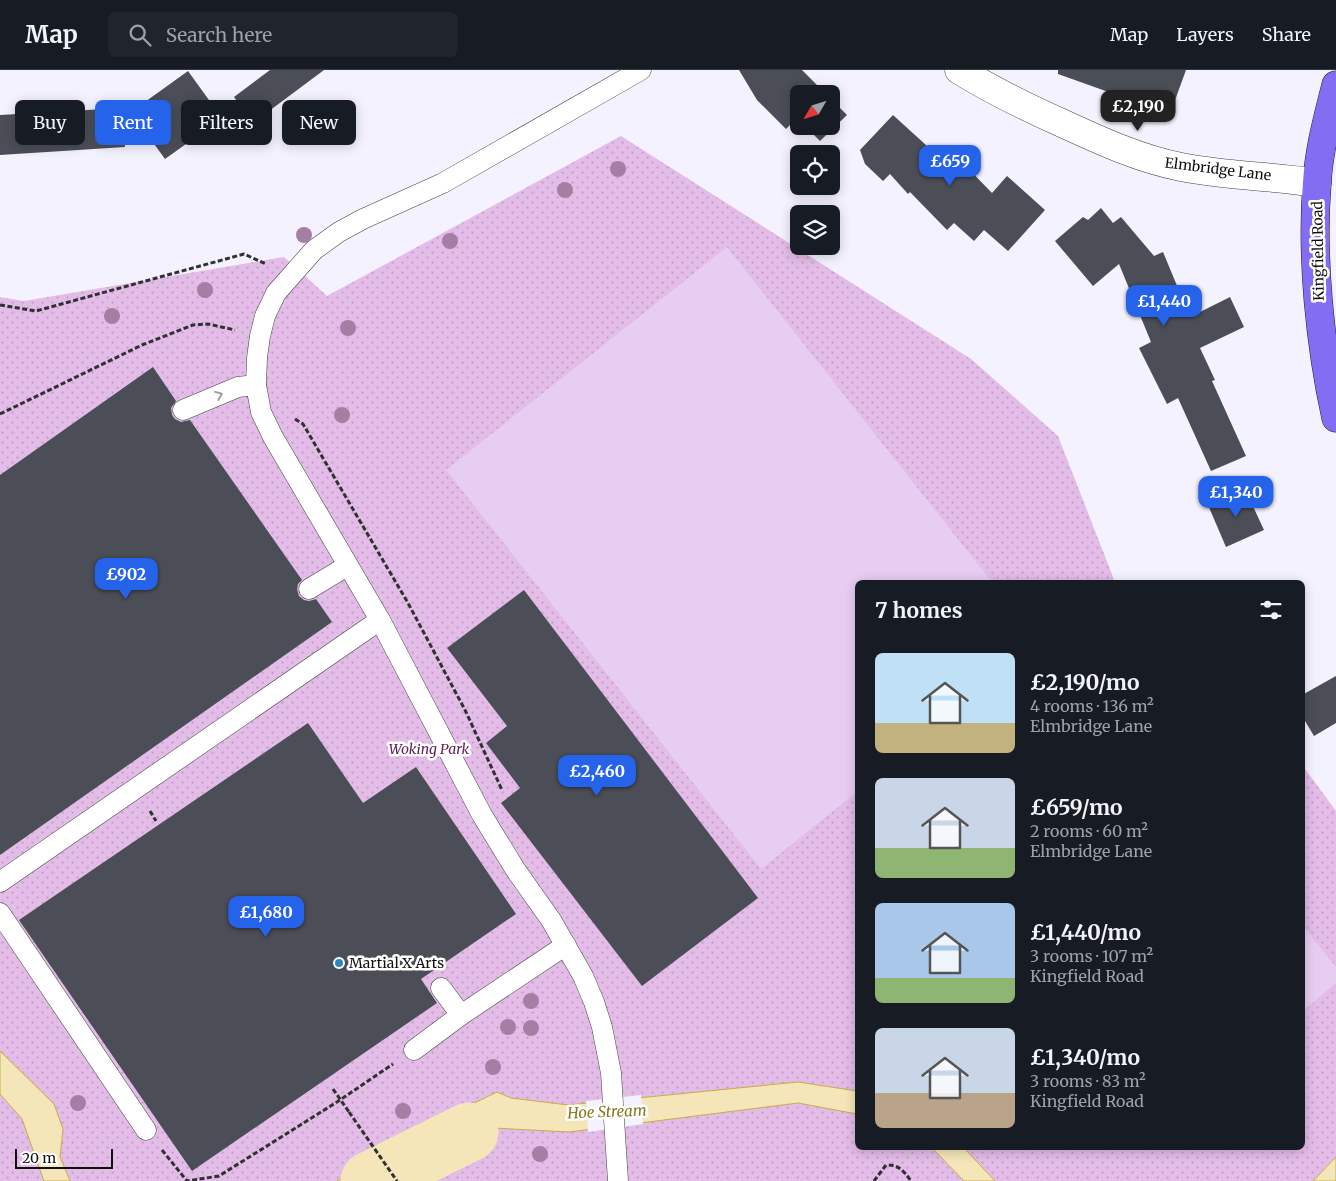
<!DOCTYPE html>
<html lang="en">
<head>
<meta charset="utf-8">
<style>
  body { margin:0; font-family:Merriweather,serif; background:#20242c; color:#f1f3f6; height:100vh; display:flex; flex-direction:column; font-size:19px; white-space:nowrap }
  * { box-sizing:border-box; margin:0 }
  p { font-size:16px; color:#9ea1a6 }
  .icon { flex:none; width:28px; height:28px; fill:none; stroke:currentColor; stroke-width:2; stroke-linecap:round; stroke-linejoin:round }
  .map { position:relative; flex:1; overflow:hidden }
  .drawer { position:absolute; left:855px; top:510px; width:450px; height:570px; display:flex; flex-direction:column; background:#171b24; border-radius:8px; box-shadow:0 2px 12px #0003 }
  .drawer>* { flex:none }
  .banner { position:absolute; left:15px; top:30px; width:475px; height:45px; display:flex; gap:10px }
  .needle { width:32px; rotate:231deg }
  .buttons { position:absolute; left:790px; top:15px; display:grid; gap:10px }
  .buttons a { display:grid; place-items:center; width:50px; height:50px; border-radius:8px; background:#171b24; box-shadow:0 2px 12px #0003; font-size:25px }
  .scale { position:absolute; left:15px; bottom:12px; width:98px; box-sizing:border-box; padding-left:5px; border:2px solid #0f0f0f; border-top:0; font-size:14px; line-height:18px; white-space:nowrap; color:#0f0f0f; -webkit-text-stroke:4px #fff; paint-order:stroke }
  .price { position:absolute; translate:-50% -42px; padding:0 11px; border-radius:10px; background:#2563eb; color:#fff; font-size:16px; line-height:32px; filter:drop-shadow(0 1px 2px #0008) }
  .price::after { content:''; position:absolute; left:50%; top:30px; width:15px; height:11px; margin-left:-8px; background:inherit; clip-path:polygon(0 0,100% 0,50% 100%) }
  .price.selected { background:#222; color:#fff }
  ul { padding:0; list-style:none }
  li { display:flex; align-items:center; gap:15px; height:125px; padding:0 20px }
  li span { display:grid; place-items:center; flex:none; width:140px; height:100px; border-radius:8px; color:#555 }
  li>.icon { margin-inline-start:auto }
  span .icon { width:60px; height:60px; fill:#fffc; stroke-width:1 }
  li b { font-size:21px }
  h2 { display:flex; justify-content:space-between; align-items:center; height:60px; padding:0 20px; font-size:21px }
  .chip { padding:0 18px; border-radius:8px; background:#171b24; box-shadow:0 2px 12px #0003; font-size:18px; line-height:45px }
  .chip.selected { background:#2563eb; color:#fff }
  header { display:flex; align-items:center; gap:30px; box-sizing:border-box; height:70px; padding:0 25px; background:#171b24; border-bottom:1px solid #363941 }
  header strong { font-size:24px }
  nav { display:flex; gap:28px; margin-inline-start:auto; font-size:18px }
  .search { width:350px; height:45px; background:#20242c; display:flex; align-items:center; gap:12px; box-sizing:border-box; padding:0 18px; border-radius:8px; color:#9ea1a6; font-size:19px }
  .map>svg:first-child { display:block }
  .park { fill:url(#park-dots) }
  .pitch { fill:#e7cdf0 }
  .water { fill:#f4e6b8; stroke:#c8ad42 }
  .pier { fill:#f4f2fe }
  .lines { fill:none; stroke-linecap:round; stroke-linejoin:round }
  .river { stroke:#f4e6b8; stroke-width:59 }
  .building { fill:#4c4e57 }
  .lane-casing { stroke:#424242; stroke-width:21 }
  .street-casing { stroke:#424242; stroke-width:29 }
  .primary-casing { stroke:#202020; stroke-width:29 }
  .path { stroke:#313131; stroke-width:3; stroke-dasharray:5 2.5; stroke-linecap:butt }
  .lane { stroke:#fff; stroke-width:20 }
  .street { stroke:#fff; stroke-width:28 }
  .primary { stroke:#826df3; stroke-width:28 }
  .path-bridge { stroke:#313131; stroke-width:3; stroke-dasharray:5 2.5; stroke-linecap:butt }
  .tree { fill:#a57fa3 }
  .oneway { stroke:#9f9f9f }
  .poi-dot { fill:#2c88ba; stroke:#fff; stroke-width:2 }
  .labels { text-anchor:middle; stroke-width:5; stroke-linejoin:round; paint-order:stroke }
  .street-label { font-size:14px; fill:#0f0f0f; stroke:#fff }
  .park-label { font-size:14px; font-style:italic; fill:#652158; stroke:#fff }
  .poi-label { font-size:14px; fill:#0f0f0f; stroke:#fff; text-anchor:start }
  .water-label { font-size:15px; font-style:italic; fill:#87761a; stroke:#fff }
</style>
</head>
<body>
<header>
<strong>Map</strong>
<div class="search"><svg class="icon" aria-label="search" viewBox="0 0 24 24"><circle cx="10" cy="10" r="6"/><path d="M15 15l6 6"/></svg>Search here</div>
<nav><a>Map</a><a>Layers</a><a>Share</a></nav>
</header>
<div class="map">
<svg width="1336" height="1111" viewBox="0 0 1336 1111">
  <defs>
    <pattern id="park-dots" width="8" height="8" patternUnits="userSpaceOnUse" patternTransform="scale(1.25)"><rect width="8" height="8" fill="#e3bce8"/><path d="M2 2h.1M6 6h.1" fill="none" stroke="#c2a0c6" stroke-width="1.8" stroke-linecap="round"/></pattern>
  </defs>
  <rect width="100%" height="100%" fill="#f4f2fe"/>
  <polygon class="park" points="621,66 971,289 1058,366 1115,512 858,512 858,1078 1302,1078 1303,696 1336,741 1336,1111 0,1111 0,227 24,231 284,187 327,226"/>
  <g class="pitch">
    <polygon points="727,177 992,512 858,512 857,722 761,799 446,400"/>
    <polygon points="1303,856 1336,897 1336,913 1303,941"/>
  </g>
  <g class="water">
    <polygon points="0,981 54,1034 63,1059 60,1087 70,1111 44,1111 22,1049 0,1024"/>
    <path d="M798 1012 857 1021V1044L798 1033 569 1062 493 1058C473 1081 439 1111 407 1111L390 1089 425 1078 464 1038 497 1022 511 1028 568 1035Z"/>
    <polygon points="932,1078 964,1078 995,1111 964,1111"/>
    <polygon points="1336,1087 1336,1111 1313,1111"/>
    <polygon points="376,1092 388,1111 337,1111 342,1108"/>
  </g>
  <polygon class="pier" points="641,1025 643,1054 588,1062 586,1031"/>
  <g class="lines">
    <polyline class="river" points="370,1111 469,1062"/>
  </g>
  <g class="building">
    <polygon points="270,0 324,0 253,53 234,27"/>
    <polygon points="739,0 802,0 826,24 799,24 799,50 797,48 786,59 757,30"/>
    <polygon points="1058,0 1186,0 1170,44 1058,4"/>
    <polygon points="188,1 214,37 185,58 193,69 165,89 131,42"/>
    <polygon points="831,29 847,45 820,71 805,56 831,56"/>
    <polygon points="122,38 125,77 0,85 0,45"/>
    <polygon points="893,45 949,96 957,87 992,123 1007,106 1045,140 1008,181 984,160 974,171 954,153 947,160 910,122 908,124 890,104 883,111 865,94 860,80"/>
    <polygon points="1101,138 1113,153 1121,147 1154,186 1163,182 1190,247 1230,227 1244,257 1200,278 1215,310 1212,311 1246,386 1211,401 1178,328 1167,334 1139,278 1151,272 1119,194 1093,216 1055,171 1083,147 1088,150"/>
    <polygon points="153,297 176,331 171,338 172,345 175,349 181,352 190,350 302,510 298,514 297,519 299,526 304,530 309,531 316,529 332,552 0,785 0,405"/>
    <polygon points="1245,419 1264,460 1226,477 1208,435"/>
    <polygon points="524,520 758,828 642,916 501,733 520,718 486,673 507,656 447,578"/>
    <polygon points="1336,606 1336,653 1314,666 1302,646 1302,625"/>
    <polygon points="308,653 363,733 416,697 516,844 421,909 437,933 192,1101 19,850"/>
  </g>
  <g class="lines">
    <g class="lane-casing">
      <g id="lane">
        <polyline points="183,340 238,317 256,315"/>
        <polyline points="309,519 347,496"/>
        <polyline points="0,812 380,550"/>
        <polyline points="0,843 146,1060"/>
        <polyline points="441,918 461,945"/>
        <polyline points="414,980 461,945 566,875"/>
        <polyline points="618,1111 611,1003 602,957 594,932 583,906 551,850 515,799 482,745 380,550 273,367 261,342 256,315 257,288 260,266 265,246 276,223 314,180 339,162 363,149 443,113 641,0"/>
      </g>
    </g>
    <g class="street-casing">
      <path id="street" d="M959 0C993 21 1028 38 1064 54 1101 71 1140 89 1181 97 1226 106 1272 106 1317 113"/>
    </g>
    <g class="primary-casing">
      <path id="primary" d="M1336 15C1328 47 1319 79 1317 113 1311 187 1320 275 1336 348"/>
    </g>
    <g class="path">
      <polyline points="0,235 36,241 244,184 266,194"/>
      <polyline points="0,344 142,275 193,255 208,254 235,260"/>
      <polyline points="295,349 303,354 408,533 465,640 502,720"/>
      <polyline points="150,741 156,751"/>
      <polyline points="349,1042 397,1111"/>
      <polyline points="162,1080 187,1111 219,1106 337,1032 393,994"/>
      <path d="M874 1111 886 1095C899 1095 903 1100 911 1111"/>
    </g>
    <use href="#lane" class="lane"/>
    <use href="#street" class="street"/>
    <use href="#primary" class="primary"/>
    <polyline class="path-bridge" points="333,1019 349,1042"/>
  </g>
  <g class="tree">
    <circle cx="618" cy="99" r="8"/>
    <circle cx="565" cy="120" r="8"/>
    <circle cx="304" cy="165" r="8"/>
    <circle cx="450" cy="171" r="8"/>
    <circle cx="205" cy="220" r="8"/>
    <circle cx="112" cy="246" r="8"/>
    <circle cx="348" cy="258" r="8"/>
    <circle cx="342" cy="345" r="8"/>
    <circle cx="531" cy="931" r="8"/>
    <circle cx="508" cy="957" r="8"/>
    <circle cx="531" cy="958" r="8"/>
    <circle cx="493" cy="997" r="8"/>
    <circle cx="78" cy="1033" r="8"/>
    <circle cx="403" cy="1041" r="8"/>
    <circle cx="540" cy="1084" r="8"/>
  </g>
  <defs><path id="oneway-chevron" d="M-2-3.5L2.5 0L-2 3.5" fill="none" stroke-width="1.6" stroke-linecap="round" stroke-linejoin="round" transform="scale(1.25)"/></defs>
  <use class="oneway" href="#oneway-chevron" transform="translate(219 325) rotate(-22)"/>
  <circle class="poi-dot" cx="339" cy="893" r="5"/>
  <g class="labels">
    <g class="street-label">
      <text transform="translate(1218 99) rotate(7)" y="5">Elmbridge Lane</text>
      <text transform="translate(1318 181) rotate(-91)" y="5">Kingfield Road</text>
    </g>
    <g class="park-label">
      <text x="429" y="684">Woking Park</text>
    </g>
    <g class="poi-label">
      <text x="349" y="898">Martial X Arts</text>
    </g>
    <g class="water-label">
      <text transform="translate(607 1042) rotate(-2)" y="5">Hoe Stream</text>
    </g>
  </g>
</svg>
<div class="buttons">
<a><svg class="needle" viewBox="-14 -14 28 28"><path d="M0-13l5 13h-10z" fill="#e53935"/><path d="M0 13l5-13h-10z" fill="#9ea1a6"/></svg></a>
<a><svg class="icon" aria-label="locate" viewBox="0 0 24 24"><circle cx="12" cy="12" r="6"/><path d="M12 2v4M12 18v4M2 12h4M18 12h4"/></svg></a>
<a><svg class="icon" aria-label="layers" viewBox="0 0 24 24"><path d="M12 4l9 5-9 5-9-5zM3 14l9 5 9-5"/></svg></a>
</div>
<div class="scale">20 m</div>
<b class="price selected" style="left:1138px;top:62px">£2,190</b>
<b class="price" style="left:950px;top:117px">£659</b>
<b class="price" style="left:1164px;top:257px">£1,440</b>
<b class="price" style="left:1236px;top:448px">£1,340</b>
<b class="price" style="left:126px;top:530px">£902</b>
<b class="price" style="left:597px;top:727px">£2,460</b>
<b class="price" style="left:266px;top:868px">£1,680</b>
<div class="banner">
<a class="chip">Buy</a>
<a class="chip selected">Rent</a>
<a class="chip">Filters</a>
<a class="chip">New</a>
</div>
<section class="drawer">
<h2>7 homes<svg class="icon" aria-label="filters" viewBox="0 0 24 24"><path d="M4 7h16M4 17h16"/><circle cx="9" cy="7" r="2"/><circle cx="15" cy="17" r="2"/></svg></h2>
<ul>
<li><span style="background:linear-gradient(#bfe0f5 70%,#c2b280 0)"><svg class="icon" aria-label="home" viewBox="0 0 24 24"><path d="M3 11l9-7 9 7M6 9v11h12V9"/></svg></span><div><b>£2,190/mo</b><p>4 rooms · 136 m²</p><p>Elmbridge Lane</p></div></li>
<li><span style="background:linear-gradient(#c9d6e8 70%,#8fb573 0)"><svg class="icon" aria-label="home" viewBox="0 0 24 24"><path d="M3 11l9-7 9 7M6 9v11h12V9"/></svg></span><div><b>£659/mo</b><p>2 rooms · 60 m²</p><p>Elmbridge Lane</p></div></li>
<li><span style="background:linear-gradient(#a9c7e8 75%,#8fb573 0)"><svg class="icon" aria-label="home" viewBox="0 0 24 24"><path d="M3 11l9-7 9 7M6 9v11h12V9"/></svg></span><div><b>£1,440/mo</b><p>3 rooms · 107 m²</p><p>Kingfield Road</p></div></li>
<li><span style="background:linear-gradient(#c9d6e8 65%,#b9a48a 0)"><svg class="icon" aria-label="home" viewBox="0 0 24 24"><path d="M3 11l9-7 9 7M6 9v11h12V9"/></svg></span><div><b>£1,340/mo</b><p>3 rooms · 83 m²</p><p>Kingfield Road</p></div></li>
</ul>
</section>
</div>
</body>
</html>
